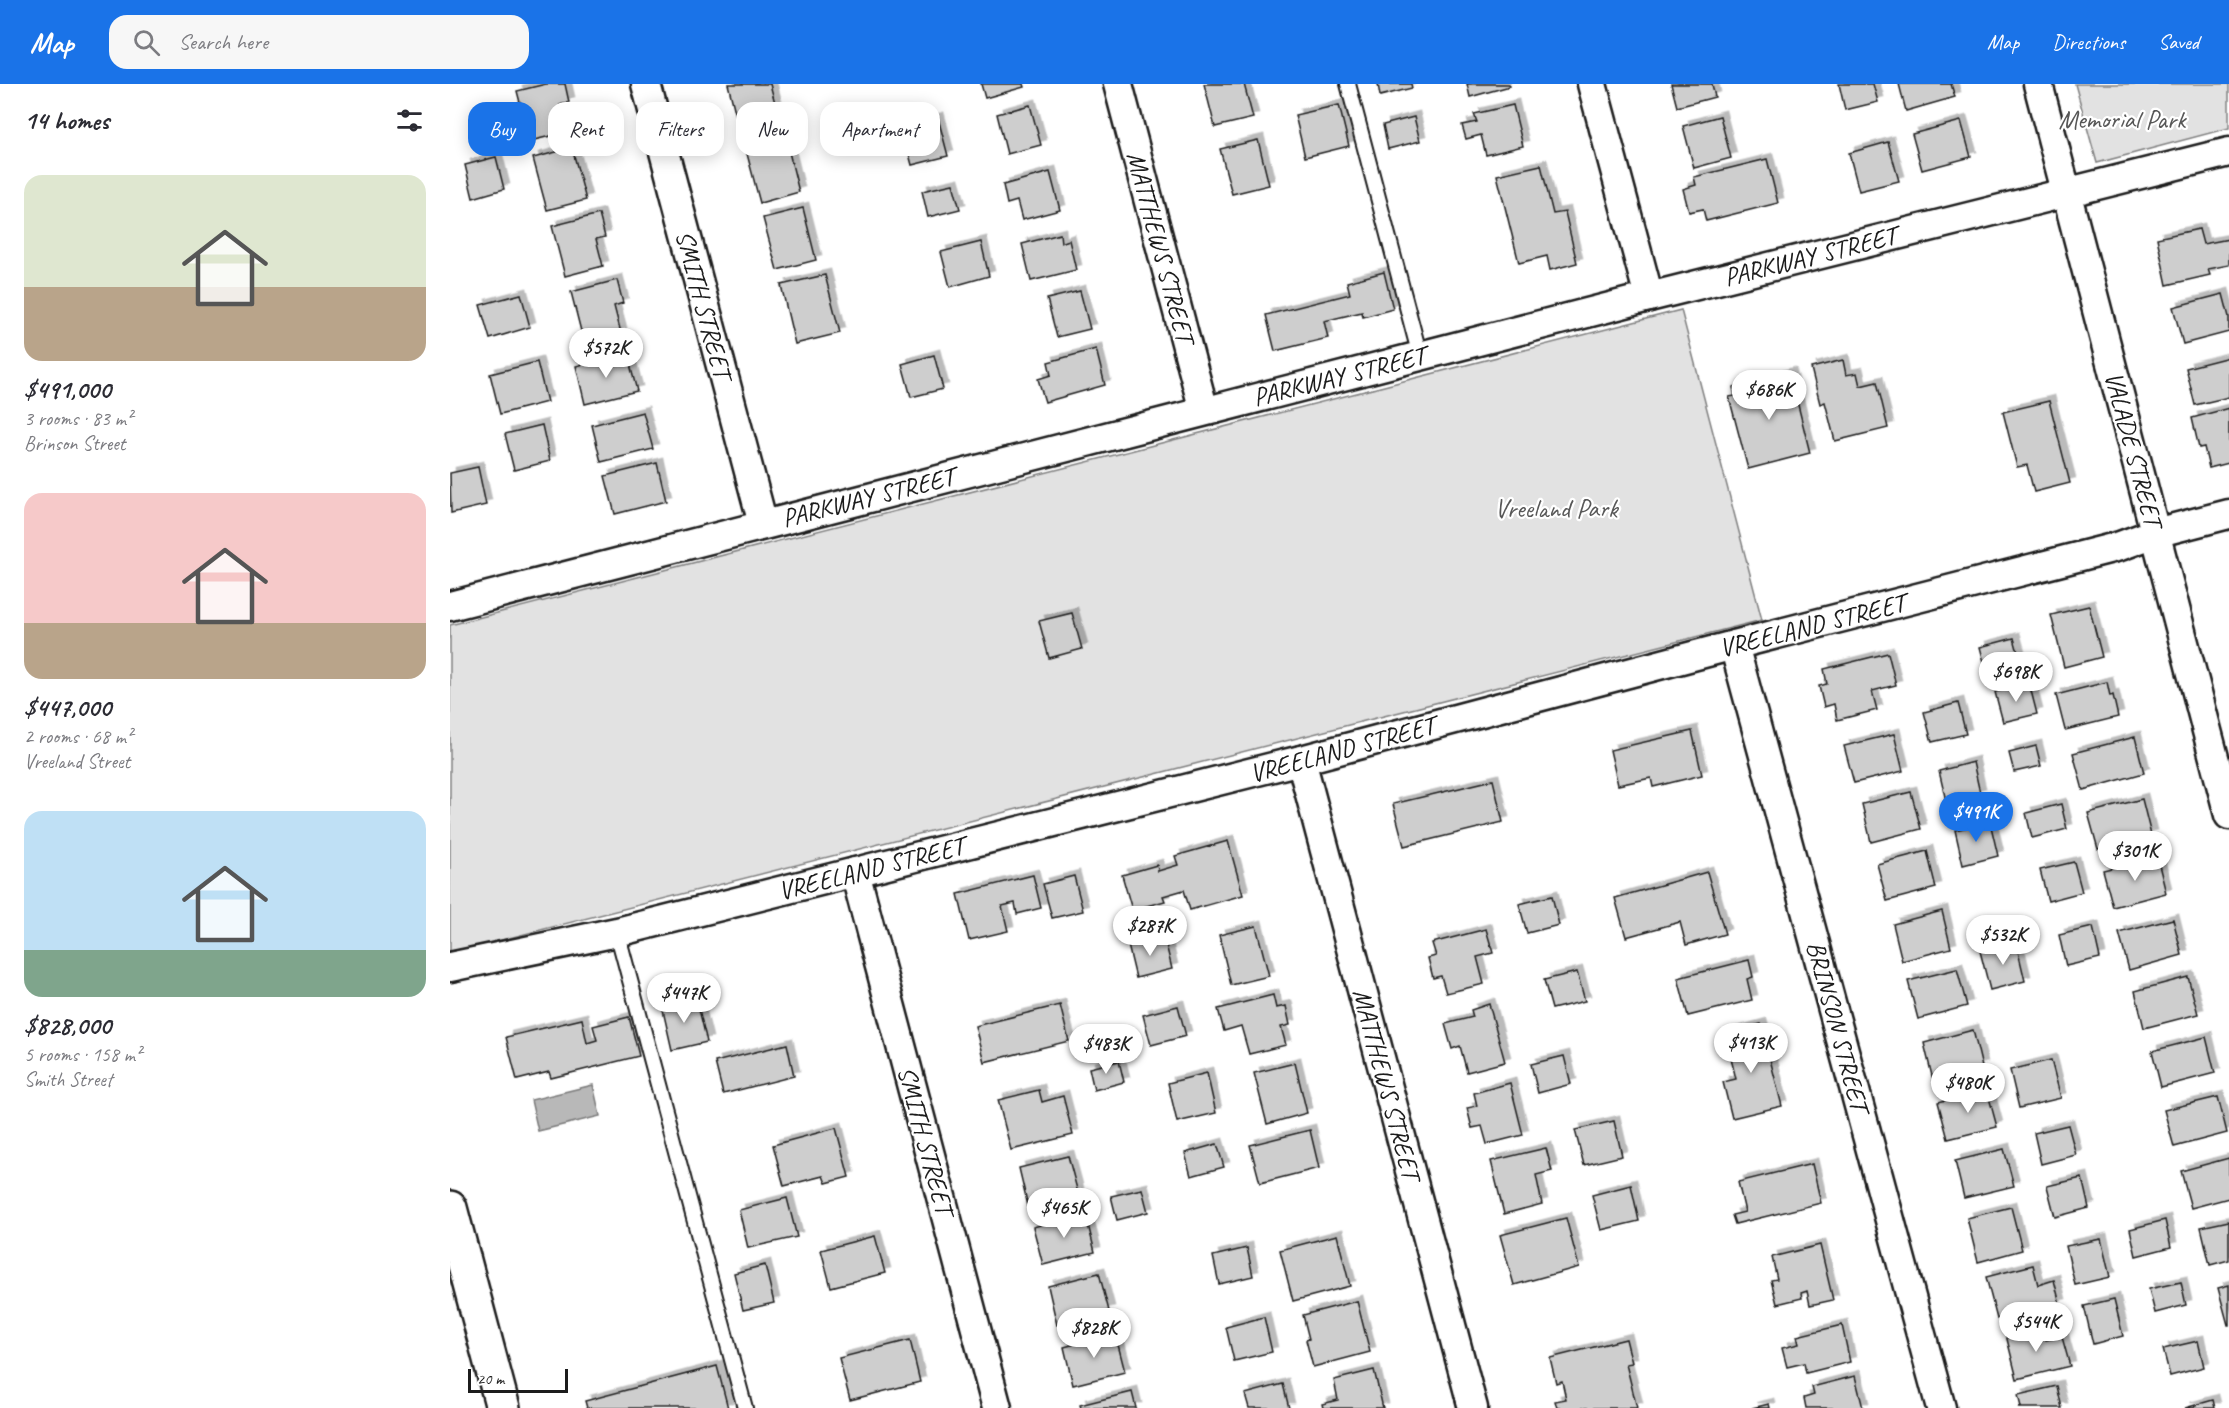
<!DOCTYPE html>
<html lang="en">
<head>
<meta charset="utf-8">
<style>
  body { margin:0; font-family:Caveat,sans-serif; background:#f7f7f7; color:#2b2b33; height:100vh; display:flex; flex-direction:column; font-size:22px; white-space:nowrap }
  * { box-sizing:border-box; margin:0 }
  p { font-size:20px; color:#7c7c81 }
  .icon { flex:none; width:33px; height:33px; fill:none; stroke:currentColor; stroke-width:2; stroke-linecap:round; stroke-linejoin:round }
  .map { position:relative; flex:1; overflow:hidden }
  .drawer { display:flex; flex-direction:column; background:#fff; width:450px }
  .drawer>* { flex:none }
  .hud { position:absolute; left:18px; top:18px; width:570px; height:54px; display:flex; gap:12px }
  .scale { position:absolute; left:18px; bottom:15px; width:100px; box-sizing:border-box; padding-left:6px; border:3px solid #1c1c1c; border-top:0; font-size:16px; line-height:21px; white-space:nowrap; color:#1c1c1c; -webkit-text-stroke:4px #fff; paint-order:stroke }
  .price { position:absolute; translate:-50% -51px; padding:0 14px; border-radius:21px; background:#fff; color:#222; font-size:20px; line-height:39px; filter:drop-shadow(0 2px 3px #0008) }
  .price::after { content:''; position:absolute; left:50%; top:36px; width:18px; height:14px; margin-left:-9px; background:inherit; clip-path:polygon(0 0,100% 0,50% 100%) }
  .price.active { background:#1a73e8; color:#fff }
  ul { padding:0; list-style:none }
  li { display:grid; align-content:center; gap:12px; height:318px; padding:0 24px }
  li span { display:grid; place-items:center; height:186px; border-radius:18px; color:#555 }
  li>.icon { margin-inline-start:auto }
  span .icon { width:108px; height:108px; fill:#fffc; stroke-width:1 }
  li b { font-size:26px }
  h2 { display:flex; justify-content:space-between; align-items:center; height:72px; padding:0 24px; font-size:26px }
  .chip { padding:0 21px; border-radius:18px; background:#fff; box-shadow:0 3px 15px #0003; font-size:21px; line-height:54px }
  .chip.active { background:#1a73e8; color:#fff }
  header { display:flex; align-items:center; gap:36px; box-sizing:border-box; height:84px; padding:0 30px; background:#1a73e8; color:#fff }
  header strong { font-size:28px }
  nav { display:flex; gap:33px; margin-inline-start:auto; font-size:21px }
  .search { width:420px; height:54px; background:#f7f7f7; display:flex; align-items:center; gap:15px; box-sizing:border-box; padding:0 21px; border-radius:18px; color:#7c7c81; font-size:22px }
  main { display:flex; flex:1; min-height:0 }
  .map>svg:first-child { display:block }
  .green { fill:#e2e2e2; stroke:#7f7f7f; stroke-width:1.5 }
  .water { fill:#b8b8b8; stroke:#7a7a7a; stroke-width:1.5 }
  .building { fill:#cecece; stroke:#1c1c1c; stroke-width:1.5; filter:url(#shadow) }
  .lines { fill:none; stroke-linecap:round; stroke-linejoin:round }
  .lane-casing { stroke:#1c1c1c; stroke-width:18 }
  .street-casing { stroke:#1c1c1c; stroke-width:33 }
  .secondary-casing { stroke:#1c1c1c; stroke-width:38 }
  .lane { stroke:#fff; stroke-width:14 }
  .street { stroke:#fff; stroke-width:28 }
  .secondary { stroke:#fff; stroke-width:33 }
  .labels { text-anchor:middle; stroke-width:4.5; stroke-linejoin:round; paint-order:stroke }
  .park-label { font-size:26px; fill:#575757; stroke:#fff }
  .street-label { font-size:26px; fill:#1c1c1c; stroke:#fff }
</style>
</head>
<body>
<header>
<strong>Map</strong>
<div class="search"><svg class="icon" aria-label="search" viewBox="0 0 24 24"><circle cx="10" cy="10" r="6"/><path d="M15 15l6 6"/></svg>Search here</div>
<nav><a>Map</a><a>Directions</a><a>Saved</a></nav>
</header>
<main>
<section class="drawer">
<h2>14 homes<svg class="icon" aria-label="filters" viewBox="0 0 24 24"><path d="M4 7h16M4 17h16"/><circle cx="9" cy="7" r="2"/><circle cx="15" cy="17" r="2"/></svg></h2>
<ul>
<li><span style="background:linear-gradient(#dfe7d0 60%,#b9a48a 0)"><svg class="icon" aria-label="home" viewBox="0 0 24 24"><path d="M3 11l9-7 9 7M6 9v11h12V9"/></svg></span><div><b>$491,000</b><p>3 rooms · 83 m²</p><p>Brinson Street</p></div></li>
<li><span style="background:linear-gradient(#f6c9c9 70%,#b9a48a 0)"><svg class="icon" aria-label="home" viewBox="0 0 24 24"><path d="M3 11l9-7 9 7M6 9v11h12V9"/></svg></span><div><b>$447,000</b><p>2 rooms · 68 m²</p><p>Vreeland Street</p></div></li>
<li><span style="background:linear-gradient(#bfe0f5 75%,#7fa58c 0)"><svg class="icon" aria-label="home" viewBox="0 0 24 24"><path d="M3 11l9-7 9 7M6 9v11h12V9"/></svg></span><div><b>$828,000</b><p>5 rooms · 158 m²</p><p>Smith Street</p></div></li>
</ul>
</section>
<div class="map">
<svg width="1779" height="1324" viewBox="0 0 1779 1324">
  <defs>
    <filter id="shadow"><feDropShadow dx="5.5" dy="-5.5" stdDeviation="0" flood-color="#0004"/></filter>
  </defs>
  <rect width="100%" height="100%" fill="#fff"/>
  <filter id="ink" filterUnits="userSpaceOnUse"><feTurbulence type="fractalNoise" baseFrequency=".0167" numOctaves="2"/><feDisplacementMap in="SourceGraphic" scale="12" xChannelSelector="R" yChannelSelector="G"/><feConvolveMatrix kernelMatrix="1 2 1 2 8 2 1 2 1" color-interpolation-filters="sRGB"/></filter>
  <g filter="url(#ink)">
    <g class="green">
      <polygon points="1625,0 1779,0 1779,44 1647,79"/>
      <polygon points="1231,226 1312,536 0,869 0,541"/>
    </g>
    <polygon class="water" points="143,1001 150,1032 88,1047 81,1016"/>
    <g class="building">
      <polygon points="96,0 115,0 119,18 110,21 117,48 80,57 67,7"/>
      <polygon points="278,0 320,0 331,42 291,52"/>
      <polygon points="531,0 573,0 574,3 535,14"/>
      <polygon points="754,0 794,0 803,34 765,43"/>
      <polygon points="928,0 961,0 962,4 930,12"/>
      <polygon points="1017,0 1059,0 1060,2 1020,13"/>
      <polygon points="1221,0 1262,0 1265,13 1227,23"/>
      <polygon points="1389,0 1423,0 1428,18 1395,26"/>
      <polygon points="1449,0 1501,0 1505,13 1456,27"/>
      <polygon points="580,21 591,61 557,70 547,30"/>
      <polygon points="889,21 899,62 855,73 845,31"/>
      <polygon points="1063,21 1073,62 1036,71 1031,51 1016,55 1012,41 1027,38 1024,30"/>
      <polygon points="1270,32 1281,74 1244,84 1233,42"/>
      <polygon points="964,33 970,57 938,65 933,41"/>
      <polygon points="488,34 498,72 462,81 452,44"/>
      <polygon points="1511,37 1521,73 1472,86 1462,50"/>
      <polygon points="336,56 349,108 310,119 296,66"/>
      <polygon points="808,56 819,101 782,110 770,65"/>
      <polygon points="1438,58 1449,97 1409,107 1399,69"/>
      <polygon points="122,64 136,116 97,126 83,74"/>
      <polygon points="46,73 54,105 23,114 15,81"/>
      <polygon points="1317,75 1328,119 1256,137 1253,125 1239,128 1233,105 1246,101 1244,93"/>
      <polygon points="1091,81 1103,130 1115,128 1127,179 1100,186 1097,172 1069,179 1047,91"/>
      <polygon points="600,88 610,126 572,136 567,117 557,120 553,101"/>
      <polygon points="503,100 510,125 478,133 472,107"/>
      <polygon points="353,124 366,176 327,186 313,134"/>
      <polygon points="149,130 155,153 146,155 153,182 115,192 102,142"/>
      <polygon points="1749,145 1753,160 1779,155 1779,181 1758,185 1760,191 1717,201 1707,154"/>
      <polygon points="610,150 611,159 619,156 626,186 581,197 572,160"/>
      <polygon points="531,158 539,192 500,203 491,168"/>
      <polygon points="934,188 943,225 913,233 912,228 874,237 878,254 825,267 816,231 900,210 897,198"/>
      <polygon points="375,191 390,249 345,260 331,201"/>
      <polygon points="167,196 173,219 164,222 171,249 134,259 121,208"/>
      <polygon points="630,207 640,245 607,253 597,215"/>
      <polygon points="71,210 80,243 40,255 30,221"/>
      <polygon points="1773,210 1779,233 1779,248 1733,260 1723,223"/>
      <polygon points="646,265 655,301 595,318 588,295 601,291 598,278"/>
      <polygon points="177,269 187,307 135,320 126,282"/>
      <polygon points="484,271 493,305 461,313 452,280"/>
      <polygon points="1779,273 1779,313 1745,321 1736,284"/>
      <polygon points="1393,276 1396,291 1407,289 1410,302 1427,298 1438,344 1385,357 1375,318 1370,320 1361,284"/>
      <polygon points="87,278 97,318 50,330 40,290"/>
      <polygon points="1340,289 1360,369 1298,385 1279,313 1285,312 1283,303"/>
      <polygon points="1599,317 1620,399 1584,408 1577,381 1567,383 1553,328"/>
      <polygon points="1779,324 1779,379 1759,384 1754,363 1749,364 1742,334"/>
      <polygon points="193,328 203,365 151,378 142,341"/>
      <polygon points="92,341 100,377 64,386 55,350"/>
      <polygon points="207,379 216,417 165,430 155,392"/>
      <polygon points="28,383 36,421 1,429 0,389"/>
      <polygon points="1639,522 1652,573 1614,583 1601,531"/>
      <polygon points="622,529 632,565 599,574 589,537"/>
      <polygon points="1564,554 1574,591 1540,600 1530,563"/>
      <polygon points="1438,569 1446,601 1422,607 1427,626 1387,636 1384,620 1374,623 1369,602 1377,600 1374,585"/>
      <polygon points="1657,598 1660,612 1663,611 1668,633 1615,646 1606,611"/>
      <polygon points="1579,599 1587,630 1553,638 1545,608"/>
      <polygon points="1508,619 1516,650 1482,658 1474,628"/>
      <polygon points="1242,647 1252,691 1203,703 1201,694 1168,701 1160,666"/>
      <polygon points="1444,650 1453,687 1404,699 1394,662"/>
      <polygon points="1685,653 1694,689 1633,706 1623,669"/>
      <polygon points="1586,662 1591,682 1564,688 1559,669"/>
      <polygon points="1523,678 1530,709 1496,717 1489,687"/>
      <polygon points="1043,696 1053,738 954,762 943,720"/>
      <polygon points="1461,708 1471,745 1421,758 1412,720"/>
      <polygon points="1692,715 1701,751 1648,765 1638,729"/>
      <polygon points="1611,720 1617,745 1582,754 1576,729"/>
      <polygon points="1540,738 1548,772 1513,781 1505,746"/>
      <polygon points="778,757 793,811 740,826 734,806 713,812 715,817 682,826 672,791 707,781 708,787 728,781 725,772"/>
      <polygon points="1477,767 1486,804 1437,817 1427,780"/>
      <polygon points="1707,773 1716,809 1663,823 1653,786"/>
      <polygon points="1624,778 1632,808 1598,817 1590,786"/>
      <polygon points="1257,788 1275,850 1236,861 1230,838 1176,853 1165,814"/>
      <polygon points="583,791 591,824 567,830 565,819 552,822 558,847 519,856 508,810"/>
      <polygon points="624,792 633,827 602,834 593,800"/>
      <polygon points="1102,812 1109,841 1077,849 1069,820"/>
      <polygon points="1492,827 1501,864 1452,877 1443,840"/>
      <polygon points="1723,835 1732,871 1679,886 1669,849"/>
      <polygon points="806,842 819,892 781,901 769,851"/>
      <polygon points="1643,843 1650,874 1616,882 1609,851"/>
      <polygon points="1036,845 1043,869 1027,873 1034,900 996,909 991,892 983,894 978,874 986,872 982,859"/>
      <polygon points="714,852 722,885 686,894 678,861"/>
      <polygon points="1566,859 1575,897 1540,906 1530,867"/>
      <polygon points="1299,876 1303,893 1297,895 1302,916 1238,932 1228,894"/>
      <polygon points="1507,885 1517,922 1468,935 1458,897"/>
      <polygon points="1127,888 1135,917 1102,925 1094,896"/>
      <polygon points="1738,893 1748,930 1694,944 1685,907"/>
      <polygon points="823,911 826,924 836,922 840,941 831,943 836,961 799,970 791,942 774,947 768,925"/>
      <polygon points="246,913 257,958 222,966 212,922"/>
      <polygon points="1039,920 1055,978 1017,988 1010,962 1002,965 995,940 1023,933 1021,926"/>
      <polygon points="610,921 619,957 534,978 525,942"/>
      <polygon points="728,922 736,952 701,961 693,931"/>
      <polygon points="179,933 189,972 101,994 99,988 67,996 56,953 132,935 137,959 147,956 143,942"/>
      <polygon points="1311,940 1332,1022 1282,1034 1273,998 1286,995 1275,950"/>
      <polygon points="1523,946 1532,983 1483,996 1474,959"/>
      <polygon points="1756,953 1765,989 1711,1003 1702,967"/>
      <polygon points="337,960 344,992 273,1010 265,978"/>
      <polygon points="1114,972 1121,1000 1088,1009 1081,980"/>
      <polygon points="1601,976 1611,1014 1569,1024 1560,986"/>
      <polygon points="669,977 674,998 644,1006 639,984"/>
      <polygon points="845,979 857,1029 817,1040 804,989"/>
      <polygon points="757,989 766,1029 727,1038 718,999"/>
      <polygon points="1060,999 1073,1051 1037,1060 1032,1042 1022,1044 1017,1024 1027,1022 1024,1009"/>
      <polygon points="589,1006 592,1018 613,1012 623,1051 561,1066 548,1016"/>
      <polygon points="1537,1006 1547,1043 1498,1055 1488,1018"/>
      <polygon points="1768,1013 1777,1049 1724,1063 1714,1026"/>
      <polygon points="1164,1037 1172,1072 1134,1081 1125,1046"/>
      <polygon points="1618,1041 1626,1071 1591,1080 1584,1049"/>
      <polygon points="386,1044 399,1093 376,1099 373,1092 334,1102 323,1061"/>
      <polygon points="860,1046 869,1084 810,1099 800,1061"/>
      <polygon points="767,1060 774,1083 741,1092 735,1069"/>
      <polygon points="1096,1064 1102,1087 1086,1091 1092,1120 1054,1130 1041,1077"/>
      <polygon points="1554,1065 1564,1102 1514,1114 1505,1077"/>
      <polygon points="618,1072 628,1109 578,1122 569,1084"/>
      <polygon points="1779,1074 1779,1114 1741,1124 1731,1087"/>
      <polygon points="1362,1080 1371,1119 1285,1140 1282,1131 1295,1128 1288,1098"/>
      <polygon points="1632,1094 1639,1124 1605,1133 1597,1102"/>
      <polygon points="1181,1101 1189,1137 1151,1146 1142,1111"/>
      <polygon points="692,1105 698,1128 667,1136 661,1112"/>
      <polygon points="337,1114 347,1153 298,1164 289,1126"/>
      <polygon points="1561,1123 1572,1166 1528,1178 1517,1134"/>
      <polygon points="635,1129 645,1168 593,1181 583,1143"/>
      <polygon points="1116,1134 1129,1183 1064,1201 1050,1151"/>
      <polygon points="1715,1136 1721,1163 1686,1172 1680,1145"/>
      <polygon points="1779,1137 1779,1176 1760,1181 1751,1143"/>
      <polygon points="887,1151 900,1202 843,1217 830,1166"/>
      <polygon points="425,1152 435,1189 381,1203 371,1166"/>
      <polygon points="1651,1155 1660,1193 1625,1201 1616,1162"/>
      <polygon points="1370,1161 1383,1216 1360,1221 1357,1207 1351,1209 1352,1214 1327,1220 1321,1196 1327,1195 1322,1173"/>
      <polygon points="797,1164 803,1192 769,1200 763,1172"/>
      <polygon points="315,1181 324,1219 293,1226 284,1189"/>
      <polygon points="1583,1181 1588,1201 1604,1196 1610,1220 1547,1235 1536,1193"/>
      <polygon points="649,1189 659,1227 607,1241 598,1202"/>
      <polygon points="1731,1198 1736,1221 1705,1229 1699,1205"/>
      <polygon points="1779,1201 1779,1241 1778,1241 1768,1204"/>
      <polygon points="1664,1215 1673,1252 1643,1260 1634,1222"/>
      <polygon points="907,1217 920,1268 863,1283 856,1256 859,1255 853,1231"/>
      <polygon points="814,1233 822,1268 784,1277 776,1243"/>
      <polygon points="1392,1241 1400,1278 1356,1289 1354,1279 1337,1283 1332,1264 1349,1260 1347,1252"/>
      <polygon points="1592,1242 1596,1256 1612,1253 1620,1282 1567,1295 1556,1251"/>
      <polygon points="665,1249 675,1288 623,1301 614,1263"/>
      <polygon points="1176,1255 1182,1279 1176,1280 1187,1324 1107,1324 1105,1317 1116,1315 1112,1297 1106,1299 1100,1274"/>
      <polygon points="460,1256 470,1298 400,1316 389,1274"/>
      <polygon points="1748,1257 1754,1283 1720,1292 1713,1265"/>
      <polygon points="267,1282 278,1324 137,1324 135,1317"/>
      <polygon points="924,1286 933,1324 873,1324 872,1320 888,1316 884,1296"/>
      <polygon points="1405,1292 1413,1324 1356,1324 1354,1314 1364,1311 1362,1303"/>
      <polygon points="833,1300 839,1324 799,1324 795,1310"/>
      <polygon points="1607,1302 1612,1324 1568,1324 1571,1323 1568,1311"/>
      <polygon points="682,1308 686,1324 631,1324 630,1321"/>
      <polygon points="1763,1316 1765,1324 1735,1324"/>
      <polygon points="1319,1320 1320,1324 1302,1324"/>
    </g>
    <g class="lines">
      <g class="lane-casing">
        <g id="lane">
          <polyline points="898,0 970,272"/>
          <polyline points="167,848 295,1324"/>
        </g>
      </g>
      <g class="street-casing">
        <g id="street">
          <polyline points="196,0 313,440"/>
          <polyline points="668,0 754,327"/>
          <polyline points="1142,0 1199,213"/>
          <polyline points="1588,0 1779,731"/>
          <polyline points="0,522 1199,213 1779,68"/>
          <polyline points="1284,561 1491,1324"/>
          <polyline points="851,676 1023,1324"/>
          <polyline points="405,788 547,1324"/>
          <polyline points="0,883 167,848 851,676 1284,561 1670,462 1705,449 1779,430"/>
        </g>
      </g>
      <g class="secondary-casing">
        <polyline id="secondary" points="0,1124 53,1324"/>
      </g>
      <use href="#lane" class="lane"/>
      <use href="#street" class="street"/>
      <use href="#secondary" class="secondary"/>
    </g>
  </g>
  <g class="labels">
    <g class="park-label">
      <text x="1672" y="44">Memorial Park</text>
      <text x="1106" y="433">Vreeland Park</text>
    </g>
    <g class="street-label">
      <text transform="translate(711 163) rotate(75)" y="9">MATTHEWS STREET</text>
      <text transform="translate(1360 172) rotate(-14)" y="9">PARKWAY STREET</text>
      <text transform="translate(254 220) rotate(75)" y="9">SMITH STREET</text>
      <text transform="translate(889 292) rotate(-14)" y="9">PARKWAY STREET</text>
      <text transform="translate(1684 365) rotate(75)" y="9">VALADE STREET</text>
      <text transform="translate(418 413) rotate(-14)" y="9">PARKWAY STREET</text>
      <text transform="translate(1362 541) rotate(-14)" y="9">VREELAND STREET</text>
      <text transform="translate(892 665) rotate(-15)" y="9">VREELAND STREET</text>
      <text transform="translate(421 784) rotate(-14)" y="9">VREELAND STREET</text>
      <text transform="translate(1388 942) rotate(75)" y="9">BRINSON STREET</text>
      <text transform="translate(937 1000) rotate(75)" y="9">MATTHEWS STREET</text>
      <text transform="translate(476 1056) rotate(75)" y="9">SMITH STREET</text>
    </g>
  </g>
</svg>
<div class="scale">20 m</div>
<b class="price" style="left:156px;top:295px">$572K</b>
<b class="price" style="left:1319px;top:337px">$686K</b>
<b class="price" style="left:1566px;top:619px">$698K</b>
<b class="price active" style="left:1526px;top:759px">$491K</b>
<b class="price" style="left:1685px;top:798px">$301K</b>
<b class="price" style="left:700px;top:873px">$287K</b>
<b class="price" style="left:1553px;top:882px">$532K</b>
<b class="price" style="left:234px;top:940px">$447K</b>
<b class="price" style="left:1301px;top:990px">$413K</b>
<b class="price" style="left:656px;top:991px">$483K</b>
<b class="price" style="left:1518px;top:1030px">$480K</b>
<b class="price" style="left:614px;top:1155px">$465K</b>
<b class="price" style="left:1586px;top:1269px">$544K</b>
<b class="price" style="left:644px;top:1275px">$828K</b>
<div class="hud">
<a class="chip active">Buy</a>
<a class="chip">Rent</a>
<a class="chip">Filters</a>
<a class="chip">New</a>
<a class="chip">Apartment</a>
</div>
</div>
</main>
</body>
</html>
